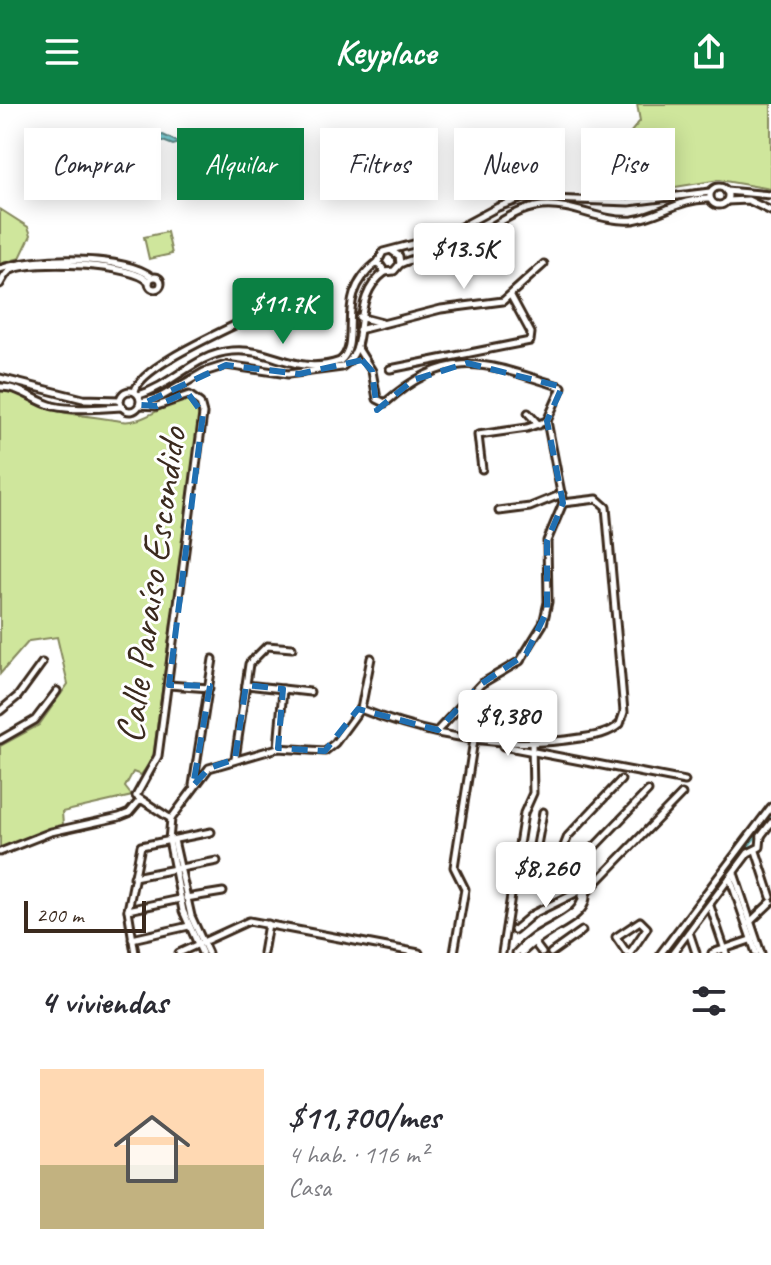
<!DOCTYPE html>
<html lang="es">
<head>
<meta charset="utf-8">
<style>
  body { margin:0; font-family:Caveat,sans-serif; background:#f7f7f7; color:#2b2b33; height:100vh; display:flex; flex-direction:column; font-size:30px; white-space:nowrap }
  * { box-sizing:border-box; margin:0 }
  p { font-size:26px; color:#7c7c81 }
  .icon { flex:none; width:44px; height:44px; fill:none; stroke:currentColor; stroke-width:2; stroke-linecap:round; stroke-linejoin:round }
  .map { position:relative; height:849px; overflow:hidden }
  .side { display:flex; flex-direction:column; background:#fff; flex:1 }
  .side>* { flex:none }
  .top-card { position:absolute; left:24px; top:24px; width:724px; height:72px; display:flex; gap:16px }
  .scale { position:absolute; left:24px; bottom:20px; width:122px; box-sizing:border-box; padding-left:8px; border:4px solid #3b2a1e; border-top:0; font-size:22px; line-height:28px; white-space:nowrap; color:#3b2a1e; -webkit-text-stroke:6px #fff; paint-order:stroke }
  .price { position:absolute; translate:-50% -68px; padding:0 18px; border-radius:8px; background:#fff; color:#222; font-size:26px; line-height:52px; filter:drop-shadow(0 2px 4px #0008) }
  .price::after { content:''; position:absolute; left:50%; top:48px; width:24px; height:18px; margin-left:-12px; background:inherit; clip-path:polygon(0 0,100% 0,50% 100%) }
  .price.active { background:#0b8043; color:#fff }
  ul { padding:0; list-style:none }
  li { display:flex; align-items:center; gap:24px; height:200px; padding:0 40px }
  li+li { border-top:2px solid #e1e1e2 }
  li span { display:grid; place-items:center; flex:none; width:224px; height:160px; border-radius:0px; color:#555 }
  li>.icon { margin-inline-start:auto }
  span .icon { width:96px; height:96px; fill:#fffc; stroke-width:1 }
  li b { font-size:34px }
  h2 { display:flex; justify-content:space-between; align-items:center; height:96px; padding:0 40px; font-size:34px }
  .tag { padding:0 28px; border-radius:0px; background:#fff; box-shadow:0 4px 20px #0003; font-size:28px; line-height:72px }
  .tag.active { background:#0b8043; color:#fff }
  header { display:flex; justify-content:space-between; align-items:center; height:104px; padding:0 40px; background:#0b8043; color:#fff; font-size:36px; font-weight:600 }
  .map>svg:first-child { display:block }
  .green { fill:#cfe69c; stroke:#85885d; stroke-width:2 }
  .water { fill:#78c9d0; stroke:#608989; stroke-width:2 }
  .lines { fill:none; stroke-linecap:round; stroke-linejoin:round }
  .canal { stroke:#78c9d0; stroke-width:4 }
  .street-casing { stroke:#3b2a1e; stroke-width:11 }
  .street { stroke:#fff; stroke-width:5 }
  .marked { fill:none; stroke:#1f6fb2; stroke-width:6; stroke-dasharray:16 10; stroke-linejoin:round }
  .labels { text-anchor:middle; stroke-width:6; stroke-linejoin:round; paint-order:stroke }
  .street-label { font-size:40px; fill:#3b2a1e; stroke:#fff }
</style>
</head>
<body>
<header><svg class="icon" aria-label="menu" viewBox="0 0 24 24"><path d="M4 6h16M4 12h16M4 18h16"/></svg>Keyplace<svg class="icon" aria-label="share" viewBox="0 0 24 24"><path d="M12 15V3M7 8l5-5 5 5M5 13v7h14v-7"/></svg></header>
<div class="map">
<svg width="771" height="849" viewBox="0 0 771 849">
  <rect width="100%" height="100%" fill="#fff"/>
  <filter id="ink" filterUnits="userSpaceOnUse"><feTurbulence type="fractalNoise" baseFrequency=".0125" numOctaves="2"/><feDisplacementMap in="SourceGraphic" scale="16" xChannelSelector="R" yChannelSelector="G"/><feConvolveMatrix kernelMatrix="1 2 1 2 8 2 1 2 1" color-interpolation-filters="sRGB"/></filter>
  <g filter="url(#ink)">
    <g class="green">
      <polygon points="637,0 771,0 771,85 719,76 644,88 631,76 606,78 611,52 640,17"/>
      <polygon points="0,105 28,123 31,131 20,154 0,160"/>
      <polygon points="167,128 172,150 149,155 144,133"/>
      <path d="M0 286C15 284 27 296 40 302 57 310 100 313 121 317 146 321 166 295 192 296L199 312 153 654 141 671 133 668 125 683 132 692 62 708 63 721 0 744V642L39 621 68 580 57 533 29 537 0 570Z"/>
    </g>
    <polygon class="water" points="163,31 180,39 173,41 163,37 148,50 137,47 140,35"/>
    <g class="lines">
      <g class="canal">
        <polyline points="732,772 742,801"/>
        <polyline points="668,849 771,711"/>
      </g>
      <g class="street-casing">
        <g id="street">
          <circle cx="719" cy="92" r="9"/>
          <polyline points="726,87 771,91"/>
          <polyline points="727,97 748,96 771,107"/>
          <polyline points="392,147 399,152 400,160 394,167 385,168 378,158 383,148 444,132 498,103 523,94 629,98 710,88"/>
          <path d="M400 160C418 152 436 150 454 144 484 132 509 105 542 102 574 99 601 119 633 116 660 112 681 94 709 95"/>
          <path d="M0 165C34 152 124 151 152 173"/>
          <circle cx="155" cy="179" r="6"/>
          <path d="M0 180C3 175 5 169 11 166 33 155 134 160 149 178"/>
          <polyline points="359,213 382,219"/>
          <polyline points="359,226 441,205 503,197 544,160"/>
          <path d="M357 243 372 267 377 295 385 299C451 241 487 260 562 283L547 317 563 399 547 437 548 498 543 520 520 557 481 580 438 626"/>
          <polyline points="390,265 530,237 531,229 511,192"/>
          <polyline points="0,274 83,295 120,296"/>
          <path d="M0 283C19 282 35 297 53 302 76 307 100 304 123 303"/>
          <circle cx="130" cy="297" r="10"/>
          <path d="M135 287C140 263 222 228 247 215"/>
          <path d="M139 291C173 281 195 250 232 247 273 243 295 273 340 257 364 237 331 193 378 158"/>
          <path d="M141 298 159 294 204 268 226 261 288 270 342 263C373 243 347 196 385 168"/>
          <polyline points="140,301 157,302 189,291 200,299 203,310 158,652 136,692 171,715"/>
          <polyline points="528,309 539,321"/>
          <polyline points="482,365 478,331 527,324 547,317"/>
          <polyline points="499,407 530,403 562,390"/>
          <polyline points="169,581 209,584"/>
          <polyline points="246,581 310,588"/>
          <polyline points="361,605 371,554"/>
          <polyline points="0,607 18,592 42,559"/>
          <polyline points="0,636 35,616 57,587"/>
          <polyline points="503,642 685,677"/>
          <polyline points="278,644 283,585"/>
          <polyline points="235,655 249,560 267,542 292,544"/>
          <polyline points="193,681 213,555"/>
          <polyline points="761,732 771,719"/>
          <polyline points="174,736 191,812 208,849"/>
          <polyline points="537,745 555,749"/>
          <polyline points="562,747 568,732 621,676"/>
          <polyline points="756,747 771,793"/>
          <polyline points="0,748 51,728 119,713 129,709 140,696"/>
          <polyline points="534,758 543,708"/>
          <polyline points="574,764 648,687"/>
          <polyline points="734,769 761,849"/>
          <polyline points="134,773 217,757"/>
          <polyline points="730,774 756,849"/>
          <polyline points="521,784 556,768 560,761"/>
          <polyline points="587,788 682,690"/>
          <polyline points="186,794 223,788"/>
          <polyline points="710,802 726,849"/>
          <polyline points="128,806 180,795"/>
          <polyline points="749,819 771,798"/>
          <polyline points="514,826 533,810 582,786"/>
          <polyline points="689,828 696,849"/>
          <polyline points="132,835 189,822"/>
          <polyline points="533,837 542,849"/>
          <polyline points="135,849 128,806 141,742 211,728"/>
          <polyline points="179,849 249,817 419,849"/>
          <path d="M202 849 183 807 169 736 171 715 209 664 278 644 325 647 335 639 360 605C430 633 504 646 580 634 594 632 609 630 620 620L624 608 606 403 597 395 563 399"/>
          <polyline points="263,849 268,820"/>
          <polyline points="454,849 465,785 454,763 474,636"/>
          <polyline points="502,849 524,709 533,689 532,639"/>
          <path d="M516 849C536 826 555 824 574 808 595 789 571 765 555 758L557 748 566 751 563 760"/>
          <path d="M522 849C554 814 619 813 566 756"/>
          <polyline points="551,849 582,827"/>
          <polyline points="627,849 616,833 640,817 647,824 630,849"/>
          <polyline points="661,849 771,703"/>
          <polyline points="673,849 748,749 760,743 761,732"/>
          <polyline points="712,849 753,835"/>
        </g>
      </g>
      <use href="#street" class="street"/>
    </g>
  </g>
  <path class="marked" d="M362 256 372 267 377 306 413 276 467 259 562 283 547 317 563 399 547 437V507L526 550 481 580 438 626 358 605 325 647 278 644 283 585 246 581 235 655 209 664 193 682 210 582 169 581 203 310 187 288 157 302 140 301 226 261 299 270Z"/>
  <g class="labels">
    <g class="street-label">
      <text transform="translate(150 481) rotate(-82)" y="14">Calle Paraíso Escondido</text>
    </g>
  </g>
</svg>
<div class="scale">200 m</div>
<b class="price" style="left:464px;top:187px">$13.5K</b>
<b class="price active" style="left:283px;top:242px">$11.7K</b>
<b class="price" style="left:508px;top:654px">$9,380</b>
<b class="price" style="left:546px;top:806px">$8,260</b>
<div class="top-card">
<a class="tag">Comprar</a>
<a class="tag active">Alquilar</a>
<a class="tag">Filtros</a>
<a class="tag">Nuevo</a>
<a class="tag">Piso</a>
</div>
</div>
<section class="side">
<h2>4 viviendas<svg class="icon" aria-label="filters" viewBox="0 0 24 24"><path d="M4 7h16M4 17h16"/><circle cx="9" cy="7" r="2"/><circle cx="15" cy="17" r="2"/></svg></h2>
<ul>
<li><span style="background:linear-gradient(#ffd9b3 60%,#c2b280 0)"><svg class="icon" aria-label="home" viewBox="0 0 24 24"><path d="M3 11l9-7 9 7M6 9v11h12V9"/></svg></span><div><b>$11,700/mes</b><p>4 hab. · 116 m²</p><p>Casa</p></div></li>
</ul>
</section>
</body>
</html>
